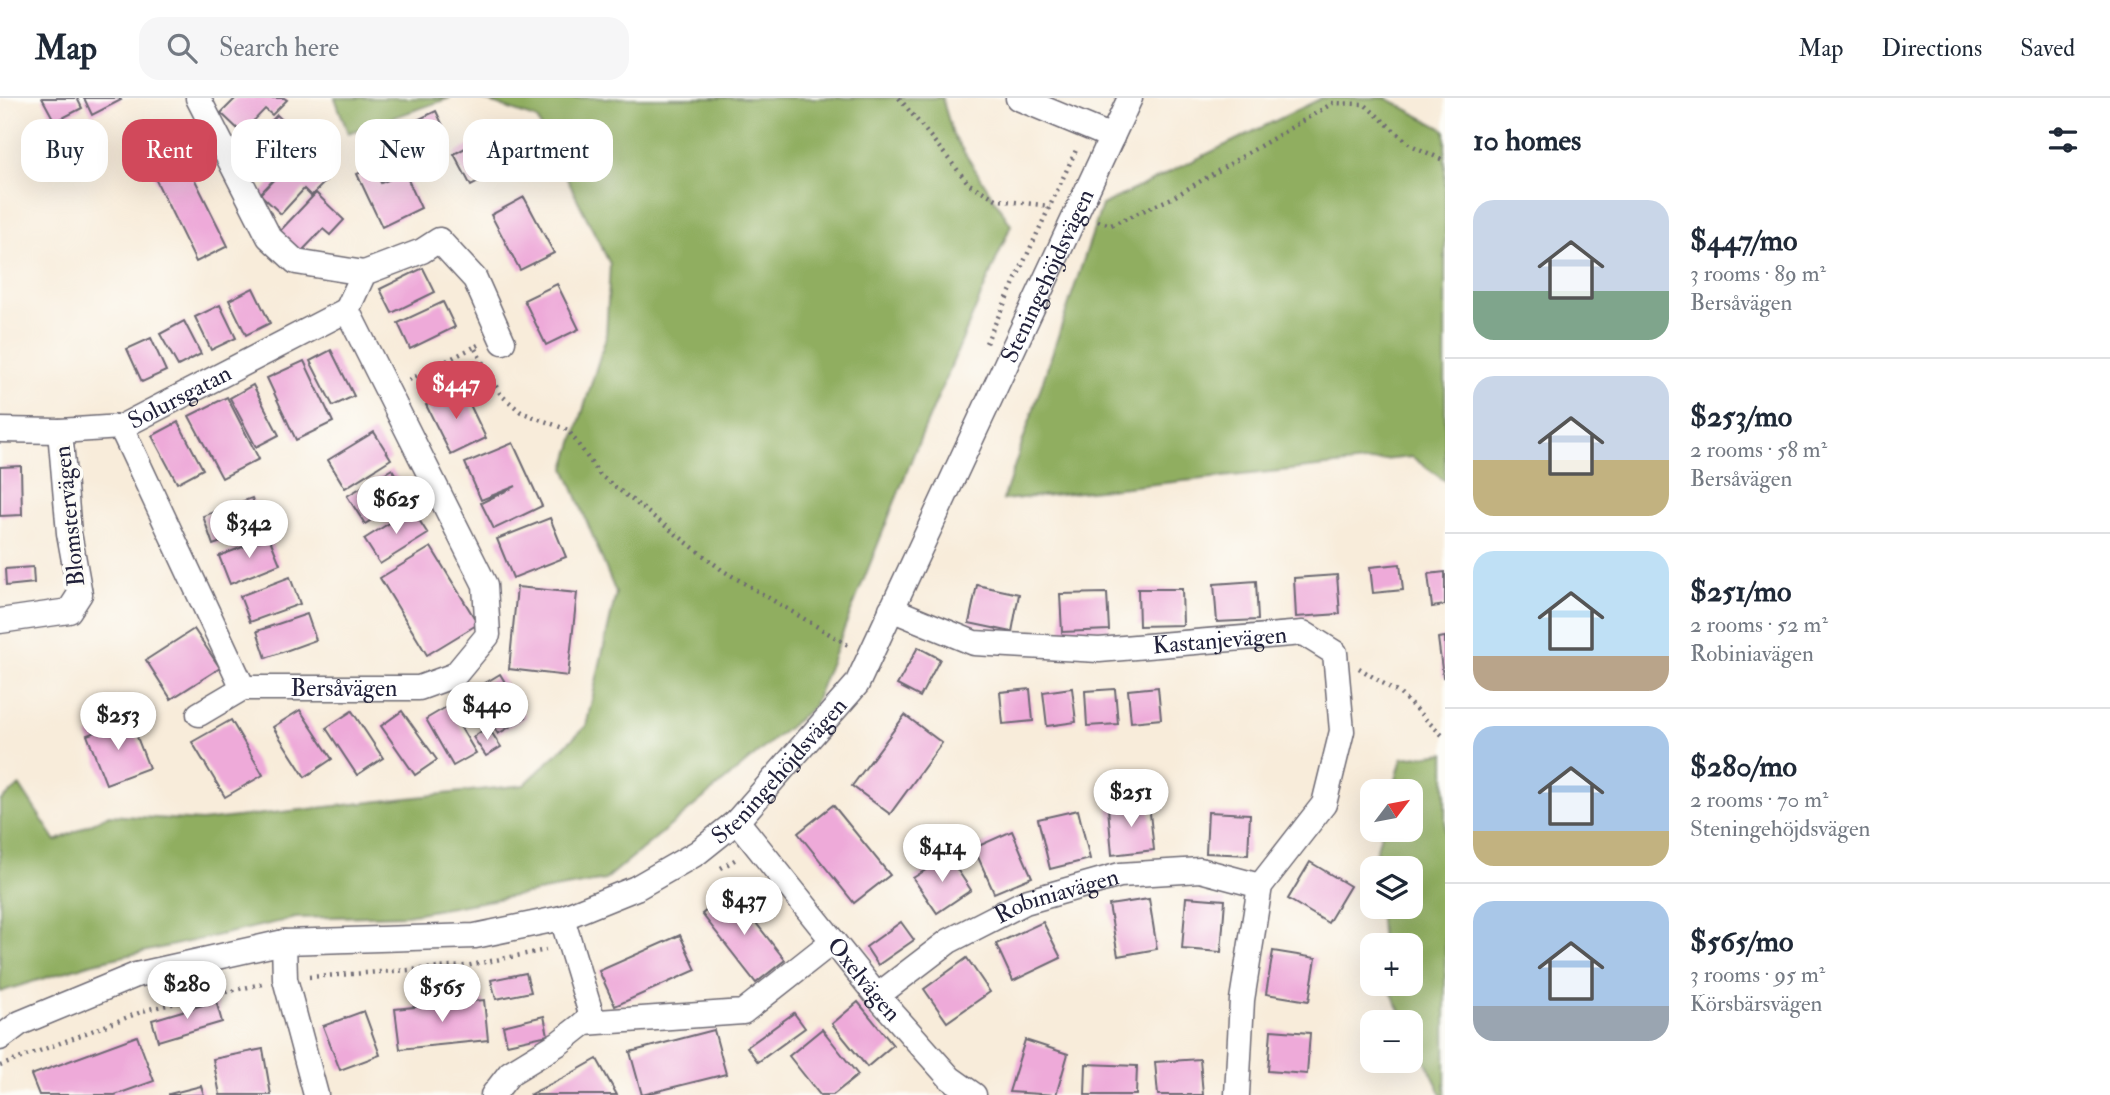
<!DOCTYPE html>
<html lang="en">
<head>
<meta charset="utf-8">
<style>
  body { margin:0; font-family:"IM FELL Double Pica",serif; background:#f6f6f7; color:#1f2937; height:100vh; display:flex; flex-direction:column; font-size:26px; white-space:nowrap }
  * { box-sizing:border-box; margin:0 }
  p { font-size:23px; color:#747a83 }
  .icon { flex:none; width:38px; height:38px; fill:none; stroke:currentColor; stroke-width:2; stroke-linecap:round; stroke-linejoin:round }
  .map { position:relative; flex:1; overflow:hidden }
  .panel { display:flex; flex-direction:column; background:#fff; width:665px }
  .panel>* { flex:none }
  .banner { position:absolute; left:21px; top:21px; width:665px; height:63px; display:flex; gap:14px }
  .needle { width:46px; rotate:58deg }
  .controls { position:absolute; left:1360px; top:681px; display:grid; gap:14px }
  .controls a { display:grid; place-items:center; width:63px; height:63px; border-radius:14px; background:#fff; box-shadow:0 7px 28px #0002; font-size:35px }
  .price { position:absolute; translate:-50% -60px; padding:0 16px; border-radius:24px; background:#fff; color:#222; font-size:23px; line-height:46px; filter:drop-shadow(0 2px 4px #0008) }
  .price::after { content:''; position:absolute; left:50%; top:42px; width:21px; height:16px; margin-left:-10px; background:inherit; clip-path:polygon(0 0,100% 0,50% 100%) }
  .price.current { background:#d1495b; color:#fff }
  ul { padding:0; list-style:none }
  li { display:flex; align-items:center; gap:21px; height:175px; padding:0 28px }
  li+li { border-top:2px solid #e0e1e3 }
  li span { display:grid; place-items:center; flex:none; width:196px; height:140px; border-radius:21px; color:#555 }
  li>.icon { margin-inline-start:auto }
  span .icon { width:84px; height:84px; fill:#fffc; stroke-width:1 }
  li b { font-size:30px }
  h2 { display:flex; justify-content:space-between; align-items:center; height:84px; padding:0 28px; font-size:30px }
  .pill { padding:0 24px; border-radius:21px; background:#fff; box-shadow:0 7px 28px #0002; font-size:24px; line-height:63px }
  .pill.current { background:#d1495b; color:#fff }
  header { display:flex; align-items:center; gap:42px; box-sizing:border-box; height:98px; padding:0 35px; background:#fff; border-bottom:2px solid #e0e1e3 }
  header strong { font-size:33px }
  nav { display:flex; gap:38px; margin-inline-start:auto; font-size:24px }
  .search { width:490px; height:63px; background:#f6f6f7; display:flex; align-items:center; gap:18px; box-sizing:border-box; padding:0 24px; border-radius:21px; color:#747a83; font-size:26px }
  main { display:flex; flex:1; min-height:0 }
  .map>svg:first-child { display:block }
  .forest { fill:#90ae60; stroke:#59684e; stroke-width:2 }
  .building { fill:#eeaad9 }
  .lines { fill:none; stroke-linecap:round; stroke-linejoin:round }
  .minor-casing { stroke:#6d6973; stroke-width:27 }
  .path { stroke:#6d6973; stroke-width:4.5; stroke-dasharray:2 5; stroke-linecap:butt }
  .minor { stroke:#fff; stroke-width:24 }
  .labels { text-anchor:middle; stroke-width:7; stroke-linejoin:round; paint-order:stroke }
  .street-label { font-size:24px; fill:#22223b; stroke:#fdfcf7 }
</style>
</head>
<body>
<header>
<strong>Map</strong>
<div class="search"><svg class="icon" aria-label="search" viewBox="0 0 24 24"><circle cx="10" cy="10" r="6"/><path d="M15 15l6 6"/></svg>Search here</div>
<nav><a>Map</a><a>Directions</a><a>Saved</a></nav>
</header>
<main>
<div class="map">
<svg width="1445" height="997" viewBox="0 0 1445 997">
  <rect width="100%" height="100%" fill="#fdfcf7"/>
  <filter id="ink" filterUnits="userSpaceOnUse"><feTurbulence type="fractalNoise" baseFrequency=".0143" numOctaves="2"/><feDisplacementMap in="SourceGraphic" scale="14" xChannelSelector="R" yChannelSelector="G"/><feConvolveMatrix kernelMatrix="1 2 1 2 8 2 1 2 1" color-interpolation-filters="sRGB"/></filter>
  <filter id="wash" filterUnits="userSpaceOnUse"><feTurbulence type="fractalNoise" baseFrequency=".00686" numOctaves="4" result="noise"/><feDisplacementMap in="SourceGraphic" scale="28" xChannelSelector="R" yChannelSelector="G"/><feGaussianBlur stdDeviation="1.57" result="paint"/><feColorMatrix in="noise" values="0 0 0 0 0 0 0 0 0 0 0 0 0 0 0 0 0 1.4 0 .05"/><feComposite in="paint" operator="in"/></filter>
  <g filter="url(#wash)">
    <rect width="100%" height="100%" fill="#f8ecda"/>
    <g class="forest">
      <polygon points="335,0 450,0 348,35"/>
      <polygon points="479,0 942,0 953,37 1011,127 915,353 813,609 605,782 407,817 296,820 93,865 0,894 0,703 20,688 56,743 109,717 201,723 524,687 586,628 616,495 565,370 606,239 610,166 537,21"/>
      <polygon points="1322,0 1386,0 1445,32 1445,383 1412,359 1003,402 1102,107"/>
      <polygon points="1445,655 1445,997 1442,997 1411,933 1410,924 1406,924 1387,886 1410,886 1410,847 1382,847 1379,809 1410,808 1410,770 1376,770 1375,758 1382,732 1410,732 1410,693 1393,693 1402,660"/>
    </g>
    <g id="blocks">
      <g class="building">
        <polygon points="42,0 77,0 82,10 55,24"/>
        <polygon points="84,0 119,0 121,2 92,17"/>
        <polygon points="236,0 284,0 287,2 272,17 265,11 242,35 221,15"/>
        <polygon points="436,13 448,38 421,50 409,26"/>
        <polygon points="277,17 305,44 291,59 284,52 260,77 240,57"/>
        <polygon points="497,33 514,65 471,88 454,56"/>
        <polygon points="176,44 228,148 196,164 145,60"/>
        <polygon points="298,56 326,83 311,98 304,91 281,116 260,96"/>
        <polygon points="373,69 381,85 405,75 421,110 382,129 357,76"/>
        <polygon points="316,95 344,122 330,137 323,131 300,155 278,135"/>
        <polygon points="524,99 554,155 520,172 491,117"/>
        <polygon points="423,170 435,194 392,215 380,191"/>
        <polygon points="557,186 579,231 546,247 524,202"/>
        <polygon points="253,190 270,225 246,237 229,202"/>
        <polygon points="443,204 455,229 410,251 398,225"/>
        <polygon points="220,207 236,240 211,252 195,219"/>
        <polygon points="184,223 201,256 178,268 160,236"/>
        <polygon points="151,240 166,273 142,284 127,251"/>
        <polygon points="331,252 354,298 333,308 310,263"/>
        <polygon points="304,263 333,324 296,342 267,280"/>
        <polygon points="253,287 279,337 256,349 230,300"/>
        <polygon points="462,290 486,340 451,357 426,307"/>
        <polygon points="227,299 259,361 222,380 189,318"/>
        <polygon points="178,324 203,371 177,385 152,338"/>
        <polygon points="374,334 391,361 345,390 328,362"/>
        <polygon points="513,345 542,408 494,431 481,405 516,388 481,402 465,365"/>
        <polygon points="21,368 22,417 0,418 0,369"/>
        <polygon points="392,371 409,399 365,426 347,398"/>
        <polygon points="252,400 263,429 213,447 203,418"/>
        <polygon points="412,411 428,436 380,466 364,441"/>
        <polygon points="550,420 566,459 513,480 497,441"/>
        <polygon points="269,439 280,466 230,486 219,458"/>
        <polygon points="431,449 478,526 427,557 380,480"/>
        <polygon points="1400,466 1403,492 1373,495 1370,469"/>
        <polygon points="33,469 34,485 6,488 5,471"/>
        <polygon points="1445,474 1445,507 1432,509 1428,476"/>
        <polygon points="1337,477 1340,516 1296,519 1294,480"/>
        <polygon points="290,479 300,506 250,524 240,498"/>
        <polygon points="1256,483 1258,522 1217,524 1214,486"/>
        <polygon points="977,487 1019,496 1012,534 969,525"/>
        <polygon points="517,489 577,495 568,578 509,571"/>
        <polygon points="1138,491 1182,491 1183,527 1139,528"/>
        <polygon points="1107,495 1109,532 1062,534 1060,496"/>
        <polygon points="307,516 316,542 266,560 257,533"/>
        <polygon points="194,531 220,570 171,601 146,562"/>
        <polygon points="1445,539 1445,578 1443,579 1438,540"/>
        <polygon points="918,549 940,561 920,599 897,587"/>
        <polygon points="500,576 526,619 498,636 472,593"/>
        <polygon points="1158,589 1161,621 1131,624 1128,592"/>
        <polygon points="1072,590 1076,624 1047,628 1043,594"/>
        <polygon points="1030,591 1033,623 1003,626 1000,594"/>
        <polygon points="1115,591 1118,626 1087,628 1085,593"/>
        <polygon points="448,608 476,655 453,668 426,621"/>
        <polygon points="300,612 332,661 305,679 273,629"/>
        <polygon points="352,613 383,660 357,677 326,630"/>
        <polygon points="402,613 437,662 415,677 381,628"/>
        <polygon points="905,617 942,645 890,716 852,688"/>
        <polygon points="130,621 149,670 106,686 87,637"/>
        <polygon points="231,622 263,677 225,699 192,644"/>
        <polygon points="488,629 501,649 486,658 473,639"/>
        <polygon points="1149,706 1154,752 1112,757 1108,710"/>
        <polygon points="833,707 890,777 854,805 798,735"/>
        <polygon points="1078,712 1090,761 1050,771 1038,721"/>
        <polygon points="1208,714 1250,716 1248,757 1206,755"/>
        <polygon points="1012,733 1032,779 994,795 974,750"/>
        <polygon points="948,758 971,792 937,815 913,780"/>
        <polygon points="1310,764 1350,788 1328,825 1288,801"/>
        <polygon points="731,793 785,862 756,885 702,816"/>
        <polygon points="1186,799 1225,802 1221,854 1182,851"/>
        <polygon points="1149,801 1157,851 1118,858 1109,807"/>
        <polygon points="901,824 914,842 878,867 866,849"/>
        <polygon points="1043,824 1061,860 1013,883 996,846"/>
        <polygon points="680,837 696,872 615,908 599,873"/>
        <polygon points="1273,853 1316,860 1309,903 1266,896"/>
        <polygon points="967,860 990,894 947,924 924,891"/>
        <polygon points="526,875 531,894 496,901 491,882"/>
        <polygon points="484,902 488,942 400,951 395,911"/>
        <polygon points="216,903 222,924 158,943 152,922"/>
        <polygon points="858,904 893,947 867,969 832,926"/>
        <polygon points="364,913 380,957 340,972 323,928"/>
        <polygon points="794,915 805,930 758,964 747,949"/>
        <polygon points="544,918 548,937 507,946 503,928"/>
        <polygon points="822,931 858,977 833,997 820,997 789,958"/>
        <polygon points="714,932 726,976 642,997 630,954"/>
        <polygon points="1271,932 1310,935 1307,976 1268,973"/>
        <polygon points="137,938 154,983 115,997 39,997 31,977"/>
        <polygon points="1025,942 1068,956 1056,997 1009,994"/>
        <polygon points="263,951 271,997 220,997 213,961"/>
        <polygon points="597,961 617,997 529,997 563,980"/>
        <polygon points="1200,961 1203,997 1158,997 1155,964"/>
        <polygon points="1086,966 1137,968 1136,997 1085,997"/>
        <polygon points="201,988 204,997 169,997 169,996"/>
      </g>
    </g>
  </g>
  <g filter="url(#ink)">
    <use href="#blocks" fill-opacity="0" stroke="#6d6973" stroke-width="2"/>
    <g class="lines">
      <g class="minor-casing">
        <g id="minor">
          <polyline points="198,0 269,139 296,164 364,175"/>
          <polyline points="1018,0 1112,39"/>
          <polyline points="347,212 364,175 422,153 439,142 475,181 503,244"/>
          <polyline points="121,329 243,590"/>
          <path id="s1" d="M0 332 60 333 121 329 347 212"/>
          <path id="s2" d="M891 511 974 545 1099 552 1303 535 1335 555 1342 633 1324 706 1260 788 1242 902 1237 997"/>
          <polyline points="0,523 69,513 80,496 69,435 60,333"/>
          <path id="s3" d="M199 616 243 590H419L455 577 488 537 485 487 347 212"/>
          <path id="s4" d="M737 723 877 898 950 980 974 997"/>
          <polyline points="284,844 285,881 316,997"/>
          <path id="s5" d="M877 898 949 843 1025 804 1120 777 1200 772 1260 788"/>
          <polyline points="584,925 743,914 833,843"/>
          <path id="s6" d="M0 940 20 925 136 877 284 844 475 838 562 820 636 790 697 755 737 723 857 586 1130 0"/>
          <polyline points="493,997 510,975 559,945 592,919 562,820"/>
        </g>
      </g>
      <g class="path">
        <polyline points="899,0 969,86 998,102 1050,108"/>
        <polyline points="1098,123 1111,127 1172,100 1333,5 1364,6 1411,47 1445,63"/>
        <polyline points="986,245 1077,50"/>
        <polyline points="478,247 474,249 501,297 521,314 568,332 600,377 722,472 848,547"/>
        <polyline points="409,282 474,249"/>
        <polyline points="1359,570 1400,596 1445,640"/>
        <polyline points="721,770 738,760"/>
        <polyline points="309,879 466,868 546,852"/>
        <polyline points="0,968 149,911 262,886"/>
      </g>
      <use href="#minor" class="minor"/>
    </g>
  </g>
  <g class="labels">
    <g class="street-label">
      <text dy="8" stroke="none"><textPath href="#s6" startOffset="1416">Steningehöjdsvägen</textPath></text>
      <text dy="8" stroke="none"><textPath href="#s1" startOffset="187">Solursgatan</textPath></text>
      <text transform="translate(69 418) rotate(-96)" y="8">Blomstervägen</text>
      <text dy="8" stroke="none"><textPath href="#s2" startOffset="336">Kastanjevägen</textPath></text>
      <text dy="8" stroke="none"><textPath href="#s3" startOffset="152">Bersåvägen</textPath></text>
      <text dy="8" stroke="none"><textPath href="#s6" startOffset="849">Steningehöjdsvägen</textPath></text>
      <text dy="8" stroke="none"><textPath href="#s5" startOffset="208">Robiniavägen</textPath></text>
      <text dy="8" stroke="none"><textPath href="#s4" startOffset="203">Oxelvägen</textPath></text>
    </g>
  </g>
</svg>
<div class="controls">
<a><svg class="needle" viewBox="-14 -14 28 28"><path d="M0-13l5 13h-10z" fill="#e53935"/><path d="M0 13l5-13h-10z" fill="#747a83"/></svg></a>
<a><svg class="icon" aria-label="layers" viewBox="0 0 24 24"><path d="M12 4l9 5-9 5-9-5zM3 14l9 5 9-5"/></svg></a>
<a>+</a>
<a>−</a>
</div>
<b class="price current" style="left:456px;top:323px">$447</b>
<b class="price" style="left:396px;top:438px">$625</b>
<b class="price" style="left:249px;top:462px">$342</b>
<b class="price" style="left:487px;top:644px">$440</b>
<b class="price" style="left:118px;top:654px">$253</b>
<b class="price" style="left:1131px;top:731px">$251</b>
<b class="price" style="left:942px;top:786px">$414</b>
<b class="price" style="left:744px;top:839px">$437</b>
<b class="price" style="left:187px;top:923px">$280</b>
<b class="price" style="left:442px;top:926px">$565</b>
<div class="banner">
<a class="pill">Buy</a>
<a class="pill current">Rent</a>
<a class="pill">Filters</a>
<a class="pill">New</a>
<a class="pill">Apartment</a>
</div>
</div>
<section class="panel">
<h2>10 homes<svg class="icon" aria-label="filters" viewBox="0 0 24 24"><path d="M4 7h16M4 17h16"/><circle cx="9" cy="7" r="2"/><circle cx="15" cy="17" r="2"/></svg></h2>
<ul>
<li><span style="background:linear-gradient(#c9d6e8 65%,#7fa58c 0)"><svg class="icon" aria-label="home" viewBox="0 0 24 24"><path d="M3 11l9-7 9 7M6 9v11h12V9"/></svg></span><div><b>$447/mo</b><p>3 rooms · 89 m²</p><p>Bersåvägen</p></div></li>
<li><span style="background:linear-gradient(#c9d6e8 60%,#c2b280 0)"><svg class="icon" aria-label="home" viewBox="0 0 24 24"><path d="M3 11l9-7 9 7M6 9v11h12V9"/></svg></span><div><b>$253/mo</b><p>2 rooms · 58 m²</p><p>Bersåvägen</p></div></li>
<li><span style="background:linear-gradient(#bfe0f5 75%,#b9a48a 0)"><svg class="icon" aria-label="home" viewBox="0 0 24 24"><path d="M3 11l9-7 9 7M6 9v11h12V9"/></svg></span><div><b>$251/mo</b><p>2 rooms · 52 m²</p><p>Robiniavägen</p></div></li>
<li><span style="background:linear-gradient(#a9c7e8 75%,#c2b280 0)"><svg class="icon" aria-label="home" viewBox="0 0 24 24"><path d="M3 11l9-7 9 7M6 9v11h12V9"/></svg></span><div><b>$280/mo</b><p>2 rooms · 70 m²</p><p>Steningehöjdsvägen</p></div></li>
<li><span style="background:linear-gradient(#a9c7e8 75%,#9aa5b1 0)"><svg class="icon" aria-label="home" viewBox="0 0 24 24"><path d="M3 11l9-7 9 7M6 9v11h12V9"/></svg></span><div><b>$565/mo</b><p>3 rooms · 95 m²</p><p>Körsbärsvägen</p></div></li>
</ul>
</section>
</main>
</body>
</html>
